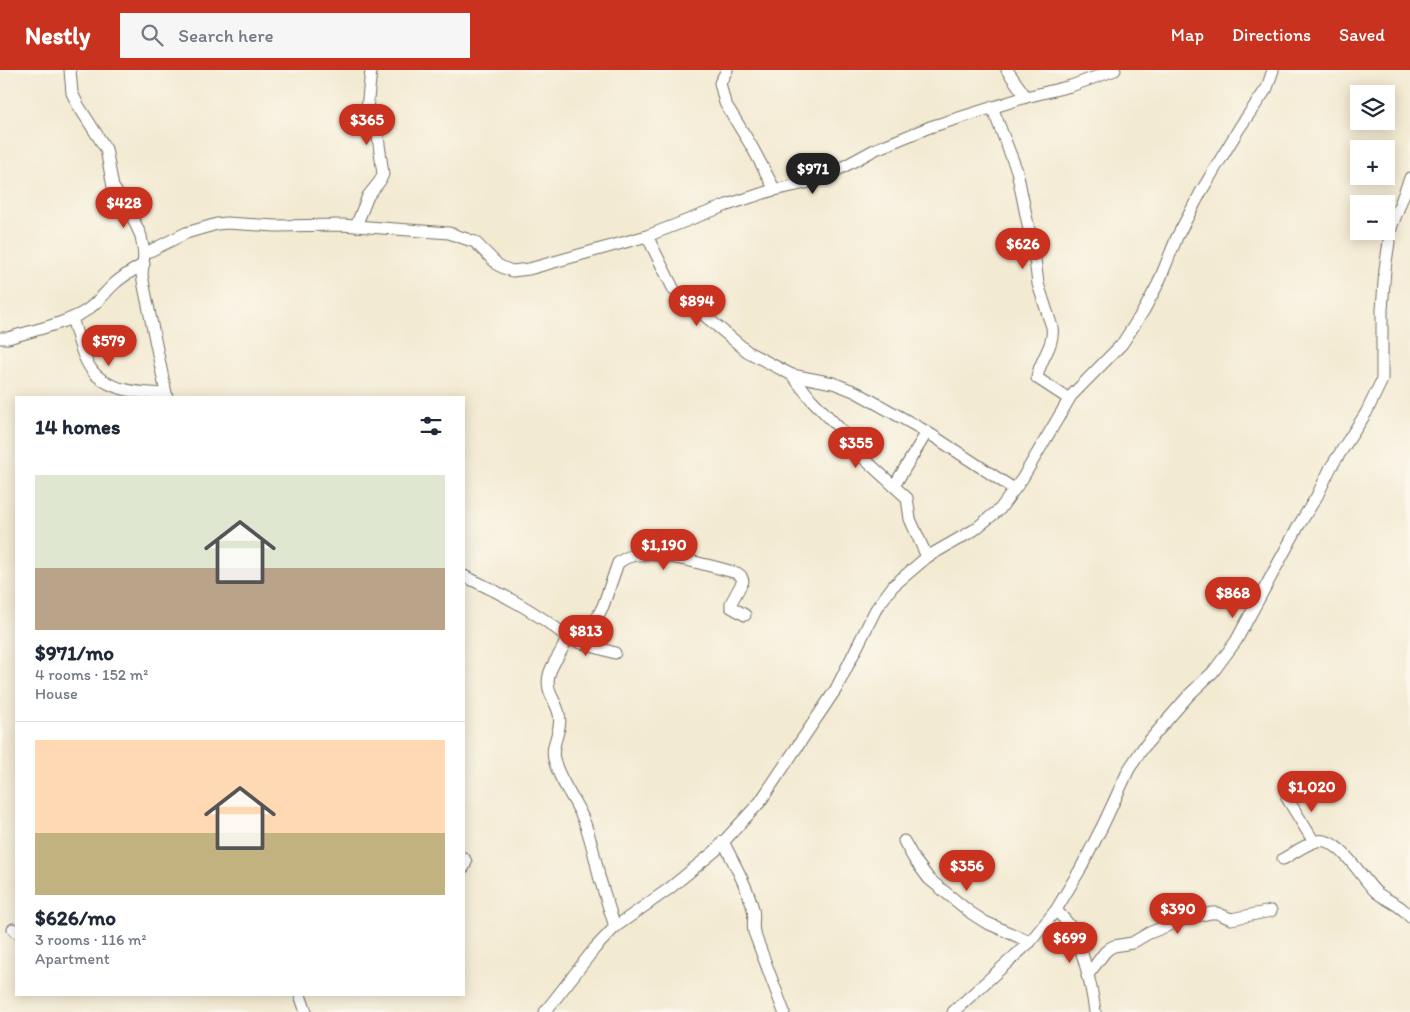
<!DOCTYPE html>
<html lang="en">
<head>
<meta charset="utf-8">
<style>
  body { margin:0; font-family:Itim,sans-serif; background:#f6f6f7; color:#1f2937; height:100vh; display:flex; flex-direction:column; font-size:19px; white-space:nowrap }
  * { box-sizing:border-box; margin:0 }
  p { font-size:16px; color:#747a83 }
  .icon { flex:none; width:28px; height:28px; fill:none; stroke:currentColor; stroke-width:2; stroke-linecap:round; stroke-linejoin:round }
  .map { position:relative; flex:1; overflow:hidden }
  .side { position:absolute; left:15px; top:326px; width:450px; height:600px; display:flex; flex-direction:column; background:#fff; border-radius:0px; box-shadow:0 2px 12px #0003 }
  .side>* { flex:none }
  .fabs { position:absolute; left:1350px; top:15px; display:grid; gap:10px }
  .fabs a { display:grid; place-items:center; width:45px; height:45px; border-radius:0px; background:#fff; box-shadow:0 2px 12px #0003; font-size:25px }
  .price { position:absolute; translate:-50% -42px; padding:0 11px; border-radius:18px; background:#c8321e; color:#fff; font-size:16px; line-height:32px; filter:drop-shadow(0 1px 2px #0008) }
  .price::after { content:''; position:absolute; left:50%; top:30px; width:15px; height:11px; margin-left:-8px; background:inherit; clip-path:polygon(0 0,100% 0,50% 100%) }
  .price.selected { background:#222; color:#fff }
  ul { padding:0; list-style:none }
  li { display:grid; align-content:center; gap:10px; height:265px; padding:0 20px }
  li+li { border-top:1px solid #e0e1e3 }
  li span { display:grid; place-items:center; height:155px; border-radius:0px; color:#555 }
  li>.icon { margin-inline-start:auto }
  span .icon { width:90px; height:90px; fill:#fffc; stroke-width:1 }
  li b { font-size:21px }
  h2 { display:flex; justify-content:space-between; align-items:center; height:60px; padding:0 20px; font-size:21px }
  header { display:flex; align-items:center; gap:30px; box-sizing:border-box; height:70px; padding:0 25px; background:#c8321e; color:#fff }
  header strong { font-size:24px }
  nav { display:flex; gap:28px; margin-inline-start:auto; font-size:18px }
  .search { width:350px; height:45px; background:#f6f6f7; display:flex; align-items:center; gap:12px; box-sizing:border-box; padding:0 18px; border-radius:0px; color:#747a83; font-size:19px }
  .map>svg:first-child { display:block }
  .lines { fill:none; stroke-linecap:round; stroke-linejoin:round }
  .street-casing { stroke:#716e65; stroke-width:13 }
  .street { stroke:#fff; stroke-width:11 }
</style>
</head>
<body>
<header>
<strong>Nestly</strong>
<div class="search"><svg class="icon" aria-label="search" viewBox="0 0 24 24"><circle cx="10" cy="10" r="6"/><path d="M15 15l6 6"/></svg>Search here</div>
<nav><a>Map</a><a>Directions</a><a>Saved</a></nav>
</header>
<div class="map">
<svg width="1410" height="942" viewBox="0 0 1410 942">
  <rect width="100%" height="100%" fill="#fbf7ec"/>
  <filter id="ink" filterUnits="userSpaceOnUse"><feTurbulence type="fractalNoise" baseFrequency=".02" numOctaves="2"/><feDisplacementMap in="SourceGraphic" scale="10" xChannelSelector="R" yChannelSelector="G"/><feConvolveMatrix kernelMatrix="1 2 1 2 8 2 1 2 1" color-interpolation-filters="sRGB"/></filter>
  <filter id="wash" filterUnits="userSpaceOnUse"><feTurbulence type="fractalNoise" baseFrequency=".0096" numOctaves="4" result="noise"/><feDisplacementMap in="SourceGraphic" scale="20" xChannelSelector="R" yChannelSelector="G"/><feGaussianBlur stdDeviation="1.12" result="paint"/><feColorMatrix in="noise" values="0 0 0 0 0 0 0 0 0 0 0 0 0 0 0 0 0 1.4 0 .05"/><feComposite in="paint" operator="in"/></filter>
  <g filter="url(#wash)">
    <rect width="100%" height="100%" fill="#f3ead2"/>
  </g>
  <g filter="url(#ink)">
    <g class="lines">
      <g class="street-casing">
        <g id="street">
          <polyline points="70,0 72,23 78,35 106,79 113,117 130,142 141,166 144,184 142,205 144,216 167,328"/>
          <polyline points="727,0 720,13 725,33 752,77 775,120"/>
          <polyline points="1007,0 1026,27"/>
          <path d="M992 37 1017 101 1035 189 1038 214 1052 257C1055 276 1039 290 1037 308L1069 329"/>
          <polyline points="356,156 368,126 380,111 383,104 378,67 367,39 371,0"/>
          <polyline points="647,166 674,220 748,282 792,305 833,313 856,322 927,362 1014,419"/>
          <polyline points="144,184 186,163 217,154 227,153 275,156 342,155 449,163 475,172 498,195 504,198 512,201 529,199 647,166 727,135 770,121 819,110 876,79 930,57 1026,27 1071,16 1115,0"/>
          <path d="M72 248C78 266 82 291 96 305 114 322 143 323 166 324"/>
          <path d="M0 268H8C31 261 68 253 87 240 97 233 104 224 112 216 121 207 133 200 144 194"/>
          <polyline points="792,305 811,329 844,363 860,385 907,428 910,449 927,487"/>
          <polyline points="894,416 927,362"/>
          <path d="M464 506C500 523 536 541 567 567 564 581 552 592 549 605 545 622 556 630 559 644 563 660 550 674 554 689 559 711 576 730 584 751 591 769 595 787 599 806 604 823 610 840 615 857"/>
          <polyline points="578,572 615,583"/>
          <path d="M584 573 603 536 618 493C622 490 627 487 632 486 657 480 711 496 737 503L741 506 743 511 731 533V537L745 545"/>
          <polyline points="1287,728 1314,772"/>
          <path d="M723 771C734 794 747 815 753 839 755 847 752 855 754 862L784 942"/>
          <polyline points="904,771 914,789 929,809 971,843 985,852 1030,872"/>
          <polyline points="464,788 466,792 464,797"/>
          <path d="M1283 789C1294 783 1306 774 1317 771 1338 765 1363 810 1376 822 1387 831 1402 835 1410 847"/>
          <path d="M1056 840C1061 846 1067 851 1071 858 1083 878 1092 918 1095 942"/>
          <polyline points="13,859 16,862"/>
          <polyline points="1087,906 1105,882 1110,878 1114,876 1132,873 1149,863 1185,849 1211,843 1217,843 1231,849 1271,841"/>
          <polyline points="300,925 306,942"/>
          <polyline points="545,942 595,878 615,857 670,818 715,781 760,732 836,619 876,539 893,516 927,487 974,460 1000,439 1022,409 1071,326 1122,274 1144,240 1158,214 1177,167 1202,120 1240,57 1267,18 1273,0"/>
          <polyline points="953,942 1030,872 1056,840 1081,798 1104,753 1129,699 1143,678 1189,625 1213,602 1236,571 1299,455 1317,426 1331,397 1366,343 1382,310 1382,240 1385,199 1391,158 1410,108"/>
        </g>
      </g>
      <use href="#street" class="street"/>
    </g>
  </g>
</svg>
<div class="fabs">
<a><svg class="icon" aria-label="layers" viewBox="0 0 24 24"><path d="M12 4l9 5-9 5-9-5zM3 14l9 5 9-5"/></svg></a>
<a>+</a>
<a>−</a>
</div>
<b class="price" style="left:367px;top:76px">$365</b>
<b class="price selected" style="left:813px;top:125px">$971</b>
<b class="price" style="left:124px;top:159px">$428</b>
<b class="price" style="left:1023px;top:200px">$626</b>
<b class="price" style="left:697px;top:257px">$894</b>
<b class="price" style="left:109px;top:297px">$579</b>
<b class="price" style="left:856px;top:399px">$355</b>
<b class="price" style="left:664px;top:501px">$1,190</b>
<b class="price" style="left:1233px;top:549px">$868</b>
<b class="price" style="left:586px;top:587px">$813</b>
<b class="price" style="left:1312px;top:743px">$1,020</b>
<b class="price" style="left:967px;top:822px">$356</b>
<b class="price" style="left:1178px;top:865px">$390</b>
<b class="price" style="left:1070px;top:894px">$699</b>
<section class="side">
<h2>14 homes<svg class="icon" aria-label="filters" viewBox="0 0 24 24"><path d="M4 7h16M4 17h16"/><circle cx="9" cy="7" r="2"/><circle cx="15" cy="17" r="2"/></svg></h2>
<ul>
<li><span style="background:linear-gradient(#dfe7d0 60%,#b9a48a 0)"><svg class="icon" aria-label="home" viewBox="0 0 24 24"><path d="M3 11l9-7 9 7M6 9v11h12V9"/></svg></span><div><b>$971/mo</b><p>4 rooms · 152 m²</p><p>House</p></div></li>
<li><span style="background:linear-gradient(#ffd9b3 60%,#c2b280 0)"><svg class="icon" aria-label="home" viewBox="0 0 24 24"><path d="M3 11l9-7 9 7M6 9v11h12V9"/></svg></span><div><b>$626/mo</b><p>3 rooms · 116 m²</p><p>Apartment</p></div></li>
</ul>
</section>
</div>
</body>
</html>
